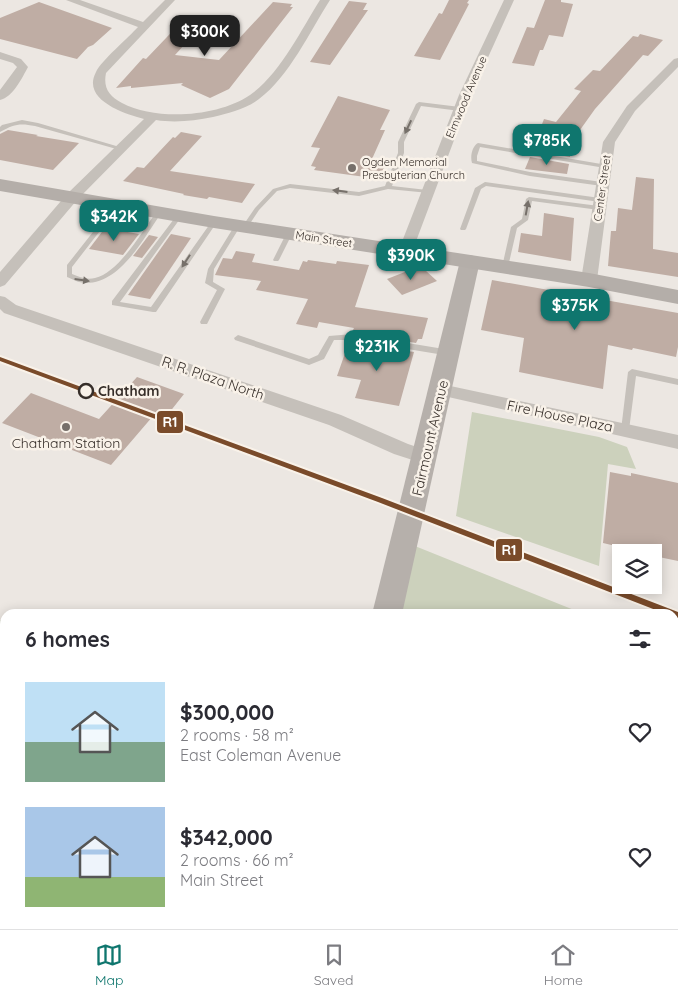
<!DOCTYPE html>
<html lang="en">
<head>
<meta charset="utf-8">
<style>
  body { margin:0; font-family:Quicksand,sans-serif; background:#f2f2f3; color:#2b2b33; height:100vh; display:flex; flex-direction:column; font-size:19px; white-space:nowrap }
  * { box-sizing:border-box; margin:0 }
  p { font-size:16px; color:#7c7c81 }
  .icon { flex:none; width:28px; height:28px; fill:none; stroke:currentColor; stroke-width:2; stroke-linecap:round; stroke-linejoin:round }
  .map { position:relative; flex:1; overflow:hidden }
  .sheet { position:absolute; left:0px; top:609px; width:679px; height:321px; display:flex; flex-direction:column; background:#fff; border-radius:15px 15px 0 0; box-shadow:0 2px 12px #0003 }
  .sheet>* { flex:none }
  .fabs { position:absolute; left:612px; top:544px; display:grid; gap:10px }
  .fabs a { display:grid; place-items:center; width:50px; height:50px; border-radius:0px; background:#fff; box-shadow:0 2px 12px #0003; font-size:25px }
  .price { position:absolute; translate:-50% -42px; padding:0 11px; border-radius:10px; background:#0f766e; color:#fff; font-size:16px; line-height:32px; filter:drop-shadow(0 1px 2px #0008) }
  .price::after { content:''; position:absolute; left:50%; top:30px; width:15px; height:11px; margin-left:-8px; background:inherit; clip-path:polygon(0 0,100% 0,50% 100%) }
  .price.on { background:#222; color:#fff }
  ul { padding:0; list-style:none }
  li { display:flex; align-items:center; gap:15px; height:125px; padding:0 25px }
  li span { display:grid; place-items:center; flex:none; width:140px; height:100px; border-radius:0px; color:#555 }
  li>.icon { margin-inline-start:auto }
  span .icon { width:60px; height:60px; fill:#fffc; stroke-width:1 }
  li b { font-size:21px }
  h2 { display:flex; justify-content:space-between; align-items:center; height:60px; padding:0 25px; font-size:21px }
  .tab-bar { display:flex; justify-content:space-around; align-items:center; height:70px; border-top:1px solid #e1e1e2; background:#fff; font-size:14px; color:#7c7c81 }
  .tab-bar a { display:grid; justify-items:center; gap:2px }
  .tab-bar .on { color:#0f766e }
  .map>svg:first-child { display:block }
  .green { fill:#ccd1bc }
  .building { fill:#bfada4 }
  .lines { fill:none; stroke-linecap:round; stroke-linejoin:round }
  .service { fill:#c5c0ba; fill-rule:evenodd }
  .minor { fill:#c5c0ba; fill-rule:evenodd }
  .secondary { fill:#b6b0ab; fill-rule:evenodd }
  .primary { fill:#b4aea9; fill-rule:evenodd }
  .rail-1-casing { stroke:#f9f2e9; stroke-width:4 }
  .rail-1 { fill:#7a4b2a; fill-rule:evenodd }
  .oneway { fill:#76706a }
  .poi-dot { fill:#766f6a; stroke:#f9f2e9; stroke-width:2 }
  .stop-dot { fill:#f9f2e9; stroke:#362e29; stroke-width:2.5 }
  .labels { text-anchor:middle; stroke-width:5; stroke-linejoin:round; paint-order:stroke }
  .far-street-label { font-size:11px; fill:#362e29; stroke:#f9f2e9 }
  .far-poi-label { font-size:11px; fill:#362e29; stroke:#f9f2e9; text-anchor:start }
  .street-label { font-size:14px; fill:#362e29; stroke:#f9f2e9 }
  .stop-label { font-size:14px; font-weight:bold; fill:#362e29; stroke:#f9f2e9; text-anchor:start }
  .poi-label { font-size:14px; fill:#362e29; stroke:#f9f2e9 }
  .line-badge { stroke:#f9f2e9; stroke-width:2 }
  .badge-label { font-size:14px; text-anchor:middle; font-weight:bold; fill:#fff }
</style>
</head>
<body>
<div class="map">
<svg width="678" height="929" viewBox="0 0 678 929">
  <rect width="100%" height="100%" fill="#ece7e2"/>
  <g class="green">
    <polygon points="472,412 599,437 627,447 636,469 608,464 599,566 456,516"/>
    <polygon points="405,542 584,614 387,614"/>
    <polygon points="0,620 5,621 5,908 0,906"/>
    <polygon points="674,650 678,652 678,929 309,929 310,925 674,925"/>
  </g>
  <g class="building">
    <polygon points="449,0 469,0 467,3 469,4 440,60 414,56 439,13 442,14"/>
    <polygon points="545,0 561,0 561,2 573,4 563,37 549,35 543,50 540,50 534,66 512,63 527,27 534,28"/>
    <polygon points="349,1 367,3 363,10 368,10 330,65 310,62"/>
    <polygon points="39,2 112,28 93,45 88,47 77,59 0,39 0,18"/>
    <polygon points="273,2 292,4 290,7 293,7 229,89 210,98 181,85 183,83 131,88 131,86 116,88 143,58 146,59 186,17 207,20 175,55 219,60"/>
    <polygon points="640,34 663,40 648,56 643,55 595,109 580,130 576,142 572,141 570,157 532,150 544,119 556,122 581,91 574,89 593,70 600,71 633,36 638,37"/>
    <polygon points="338,96 390,110 380,130 385,130 372,159 386,161 380,179 314,170 316,167 311,166 320,148 311,147"/>
    <polygon points="8,130 38,135 36,136 79,143 53,170 0,160 0,134"/>
    <polygon points="181,132 202,136 170,171 255,184 242,203 209,197 207,199 183,195 184,194 123,181 137,167 144,168 173,137 175,138"/>
    <polygon points="530,157 569,164 567,174 525,169"/>
    <polygon points="636,177 654,179 653,249 678,253 678,277 608,266 611,231 616,231 618,208 632,210"/>
    <polygon points="544,213 574,218 571,261 518,252 521,233 542,236"/>
    <polygon points="105,228 139,234 123,255 89,249"/>
    <polygon points="171,234 191,238 150,299 128,295"/>
    <polygon points="149,235 158,237 142,258 133,256"/>
    <polygon points="236,251 255,254 252,262 299,270 303,261 307,262 308,260 336,264 337,261 369,265 355,307 428,318 422,339 418,339 416,343 352,332 354,328 319,322 317,328 296,324 308,299 256,290 261,281 215,275 223,258 232,259"/>
    <polygon points="415,268 425,270 437,281 402,295 387,279"/>
    <polygon points="492,280 678,313 678,347 676,357 633,348 632,350 608,345 603,389 519,372 524,338 481,330"/>
    <polygon points="349,342 414,352 399,406 355,398 361,380 337,376"/>
    <polygon points="137,377 184,394 169,413 159,409 111,465 2,423 31,393 99,419"/>
    <polygon points="610,472 631,476 631,473 678,483 678,561 654,556 654,552 641,552 603,543"/>
  </g>
  <g class="lines">
    <g class="service">
      <polygon points="419,102 460,107 463,109 460,111 421,106 404,142 404,153 392,186 427,190 430,192 429,193 388,189 359,196 290,188 277,191 259,210 247,228 243,228 242,227 255,208 273,189 290,184 359,192 385,186 398,153 398,142 416,104"/>
      <path d="M22 120 38 123 123 148 120 150 35 126C20 123 14 124 0 132V127L2 125Z"/>
      <path d="M478 143 607 165V167L605 168 480 147 477 156V161L530 172 602 182 605 184 602 186 530 176 472 163C470 157 472 146 478 143Z"/>
      <polygon points="485,182 600,198 603,200 600,202 486,186 481,189 466,229 465,230 461,230 460,229 475,188"/>
      <polygon points="529,197 599,206 602,208 599,210 532,201 528,220 517,228 508,267 507,269 503,269 502,267 511,227 522,219 526,199"/>
      <path d="M117 203 120 205 72 267V274C80 277 86 280 95 278 119 273 143 230 157 211L159 210 162 212C144 237 121 284 85 283 79 283 72 279 67 277V265L115 204Z"/>
      <polygon points="179,214 182,216 120,302 151,307 212,221 214,220 217,222 156,312 153,312 112,305 112,301 177,215"/>
      <polygon points="238,223 241,225 214,269 213,282 225,289 207,324 201,324 200,322 217,290 205,283 208,269 235,225"/>
      <polygon points="289,232 292,234 279,260 278,261 274,261 273,260 286,234"/>
      <polygon points="353,334 450,350 454,353 450,356 353,340 334,340 324,359 309,365 235,340 234,338 238,335 241,336 309,359 318,355 329,336"/>
      <polygon points="632,369 678,379 678,385 636,376 629,430 625,433 621,430 628,372"/>
      <polygon points="674,678 678,679 678,690 674,688"/>
    </g>
    <g class="minor">
      <path d="M66 0H80L143 22 165 0H175L106 73C103 88 109 96 122 103 156 121 218 117 250 95 280 74 301 30 320 0H330C310 31 289 77 259 99 246 109 228 113 213 117 194 121 174 123 156 120L77 200 5 285 0 287V272L67 194 144 119C125 114 81 100 96 72 101 61 129 37 138 27Z"/>
      <polygon points="504,0 514,0 471,95 412,252 410,255 400,255 398,252 459,95"/>
      <path d="M0 52 21 59 28 67C22 78 13 97 0 100V90L17 67 13 63 0 59Z"/>
      <polygon points="678,58 678,67 635,111 615,142 597,280 594,283 584,283 581,280 603,142 627,106 674,59"/>
      <polygon points="0,296 5,297 16,305 341,415 408,444 432,452 434,457 432,462 425,464 394,454 329,425 4,313 0,309"/>
      <polygon points="441,384 678,435 678,449 435,394 432,390 435,386"/>
    </g>
    <g class="secondary">
      <polygon points="470,255 477,257 480,261 402,614 372,614 460,261 463,257"/>
      <polygon points="291,925 331,925 330,929 290,929"/>
    </g>
    <polygon class="primary" points="0,179 214,216 589,273 678,290 678,304 589,287 214,228 0,191"/>
    <g class="rail-1-casing">
      <polygon id="rail-1" points="0,357 382,498 678,612 678,618 674,617 674,614 666,614 378,502 0,361"/>
    </g>
    <use href="#rail-1" class="rail-1"/>
  </g>
  <defs><path id="oneway-solid" d="M-6-.8H1V-3.2L6.5 0L1 3.2V.8H-6Z" transform="scale(1.25)"/></defs>
  <g class="oneway">
    <use href="#oneway-solid" transform="translate(408 127) rotate(115)"/>
    <use href="#oneway-solid" transform="translate(340 191) rotate(-173)"/>
    <use href="#oneway-solid" transform="translate(527 208) rotate(-80)"/>
    <use href="#oneway-solid" transform="translate(186 261) rotate(123)"/>
    <use href="#oneway-solid" transform="translate(82 280) rotate(8)"/>
  </g>
  <g class="poi-dot">
    <circle cx="352" cy="168" r="5"/>
    <circle cx="66" cy="427" r="5"/>
  </g>
  <circle class="stop-dot" cx="86" cy="391" r="7"/>
  <g class="labels">
    <g class="far-street-label">
      <text transform="translate(466 97) rotate(-67)" y="4">Elmwood Avenue</text>
      <text transform="translate(602 188) rotate(-82)" y="4">Center Street</text>
      <text transform="translate(324 239) rotate(9)" y="4">Main Street</text>
    </g>
    <g class="far-poi-label">
      <text x="362" y="166">Ogden Memorial<tspan x="362" dy="13">Presbyterian Church</tspan></text>
    </g>
    <g class="street-label">
      <text transform="translate(213 378) rotate(19)" y="5">R. R. Plaza North</text>
      <text transform="translate(560 416) rotate(12)" y="5">Fire House Plaza</text>
      <text transform="translate(430 438) rotate(-77)" y="5">Fairmount Avenue</text>
    </g>
    <g class="stop-label">
      <text x="98" y="396">Chatham</text>
    </g>
    <g class="poi-label">
      <text x="66" y="448">Chatham Station</text>
    </g>
  </g>
  <g class="line-badge">
    <rect x="156" y="410" width="28" height="24" rx="5" fill="#7a4b2a"/>
    <rect x="495" y="538" width="28" height="24" rx="5" fill="#7a4b2a"/>
  </g>
  <g class="badge-label">
    <text x="170" y="427">R1</text>
    <text x="509" y="555">R1</text>
  </g>
</svg>
<div class="fabs">
<a><svg class="icon" aria-label="layers" viewBox="0 0 24 24"><path d="M12 4l9 5-9 5-9-5zM3 14l9 5 9-5"/></svg></a>
</div>
<b class="price on" style="left:205px;top:57px">$300K</b>
<b class="price" style="left:547px;top:166px">$785K</b>
<b class="price" style="left:114px;top:242px">$342K</b>
<b class="price" style="left:411px;top:281px">$390K</b>
<b class="price" style="left:575px;top:331px">$375K</b>
<b class="price" style="left:377px;top:372px">$231K</b>
<section class="sheet">
<h2>6 homes<svg class="icon" aria-label="filters" viewBox="0 0 24 24"><path d="M4 7h16M4 17h16"/><circle cx="9" cy="7" r="2"/><circle cx="15" cy="17" r="2"/></svg></h2>
<ul>
<li><span style="background:linear-gradient(#bfe0f5 60%,#7fa58c 0)"><svg class="icon" aria-label="home" viewBox="0 0 24 24"><path d="M3 11l9-7 9 7M6 9v11h12V9"/></svg></span><div><b>$300,000</b><p>2 rooms · 58 m²</p><p>East Coleman Avenue</p></div><svg class="icon" aria-label="heart" viewBox="0 0 24 24"><path d="M12 20l-8-8c-3-5 5-10 8-4 3-6 11-1 8 4z"/></svg></li>
<li><span style="background:linear-gradient(#a9c7e8 70%,#8fb573 0)"><svg class="icon" aria-label="home" viewBox="0 0 24 24"><path d="M3 11l9-7 9 7M6 9v11h12V9"/></svg></span><div><b>$342,000</b><p>2 rooms · 66 m²</p><p>Main Street</p></div><svg class="icon" aria-label="heart" viewBox="0 0 24 24"><path d="M12 20l-8-8c-3-5 5-10 8-4 3-6 11-1 8 4z"/></svg></li>
</ul>
</section>
</div>
<nav class="tab-bar">
<a class="on"><svg class="icon" aria-label="map" viewBox="0 0 24 24"><path d="M3 6l6-2 6 2 6-2v14l-6 2-6-2-6 2zM9 4v14M15 6v14"/></svg>Map</a>
<a><svg class="icon" aria-label="saved" viewBox="0 0 24 24"><path d="M7 4h10v16l-5-4-5 4z"/></svg>Saved</a>
<a><svg class="icon" aria-label="home" viewBox="0 0 24 24"><path d="M3 11l9-7 9 7M6 9v11h12V9"/></svg>Home</a>
</nav>
</body>
</html>
